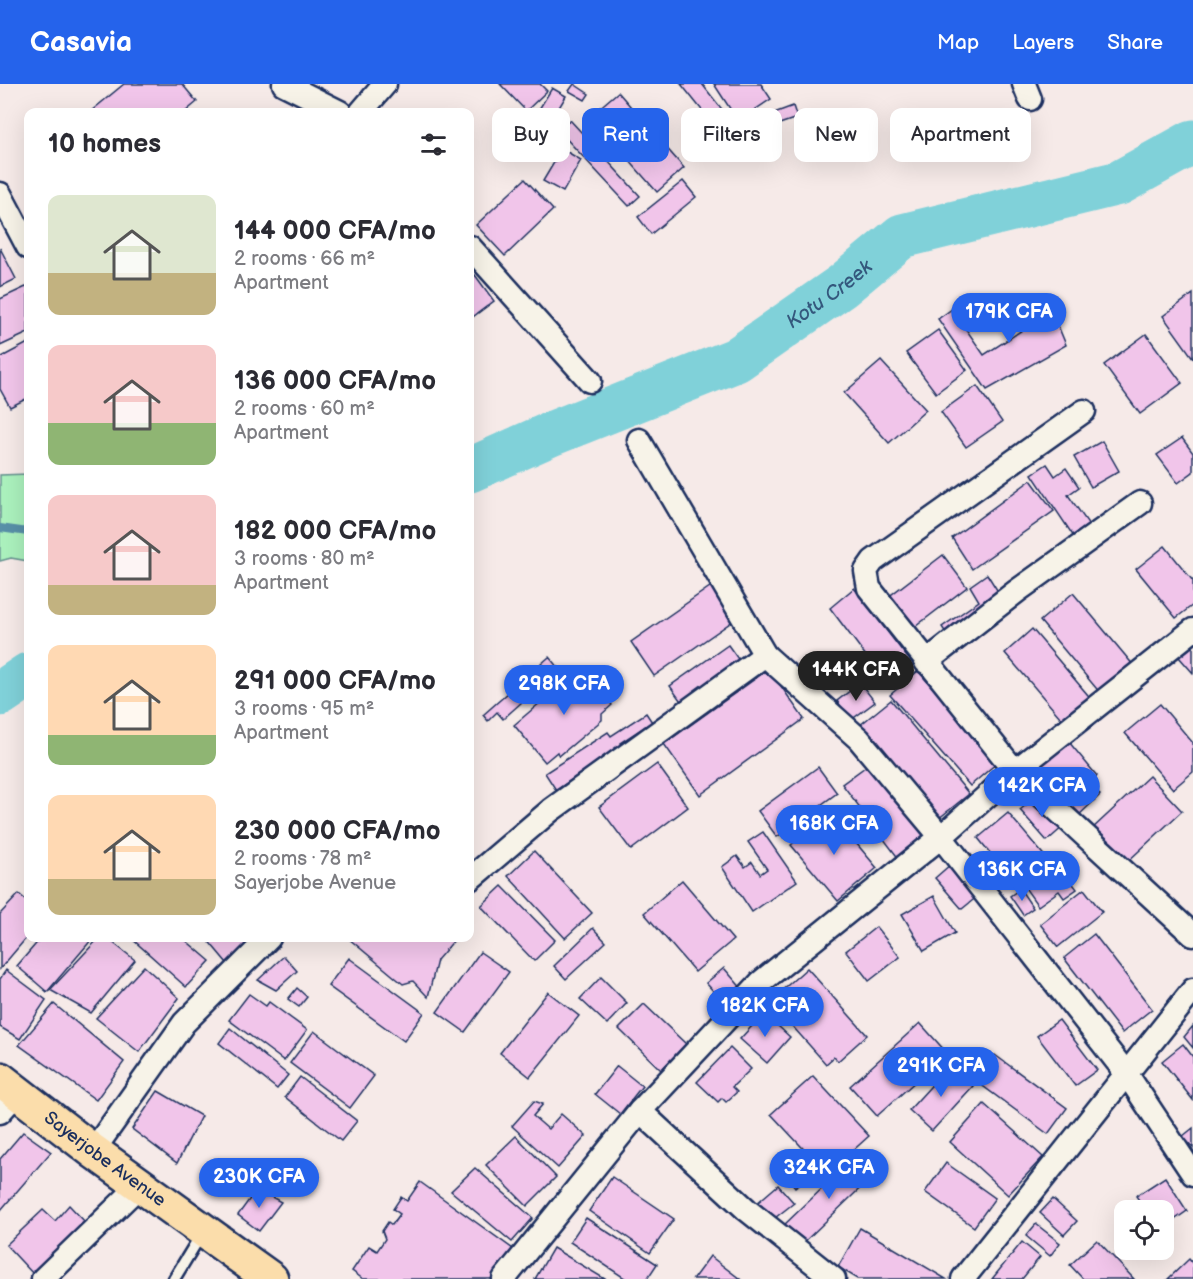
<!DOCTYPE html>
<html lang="en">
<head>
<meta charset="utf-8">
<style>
  body { margin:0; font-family:"Balsamiq Sans",sans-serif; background:#f7f7f7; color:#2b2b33; height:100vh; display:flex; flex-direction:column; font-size:22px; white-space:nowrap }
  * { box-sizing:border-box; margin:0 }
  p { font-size:20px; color:#7c7c81 }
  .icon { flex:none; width:33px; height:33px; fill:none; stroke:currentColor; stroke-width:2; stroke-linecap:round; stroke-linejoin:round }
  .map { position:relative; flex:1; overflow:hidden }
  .side { position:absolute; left:24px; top:24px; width:450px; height:834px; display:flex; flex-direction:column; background:#fff; border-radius:12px; box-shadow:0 6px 24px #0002 }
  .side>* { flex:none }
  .top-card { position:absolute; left:492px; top:24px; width:570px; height:54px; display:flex; gap:12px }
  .controls { position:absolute; left:1114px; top:1116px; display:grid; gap:12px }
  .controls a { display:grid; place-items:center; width:60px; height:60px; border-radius:12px; background:#fff; box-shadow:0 6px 24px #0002; font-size:30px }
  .price { position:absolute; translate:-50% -51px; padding:0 14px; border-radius:21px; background:#2563eb; color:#fff; font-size:20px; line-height:39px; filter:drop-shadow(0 2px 3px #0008) }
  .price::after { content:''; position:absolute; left:50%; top:36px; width:18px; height:14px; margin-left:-9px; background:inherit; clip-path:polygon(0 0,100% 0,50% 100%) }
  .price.current { background:#222; color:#fff }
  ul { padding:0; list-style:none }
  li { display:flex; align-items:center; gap:18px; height:150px; padding:0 24px }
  li span { display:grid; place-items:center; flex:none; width:168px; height:120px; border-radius:12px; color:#555 }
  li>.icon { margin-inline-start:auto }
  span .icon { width:72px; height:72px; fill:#fffc; stroke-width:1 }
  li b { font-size:26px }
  h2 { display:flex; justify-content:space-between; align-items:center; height:72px; padding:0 24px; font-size:26px }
  .chip { padding:0 21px; border-radius:12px; background:#fff; box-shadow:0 6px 24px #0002; font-size:21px; line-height:54px }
  .chip.current { background:#2563eb; color:#fff }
  header { display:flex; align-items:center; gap:36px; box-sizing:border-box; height:84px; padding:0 30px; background:#2563eb; color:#fff }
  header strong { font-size:28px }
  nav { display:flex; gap:33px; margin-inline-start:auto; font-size:21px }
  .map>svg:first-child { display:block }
  .green { fill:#abf1bd; stroke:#63908e; stroke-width:1.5 }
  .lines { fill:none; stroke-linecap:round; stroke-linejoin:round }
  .stream { stroke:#5890a8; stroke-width:8 }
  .river { stroke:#80d1d9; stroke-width:45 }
  .building { fill:#f1c5ea; stroke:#1b2f5e; stroke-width:1.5 }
  .service-casing { stroke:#1b2f5e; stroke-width:15 }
  .minor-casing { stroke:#1b2f5e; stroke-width:27 }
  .primary-casing { stroke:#1b2f5e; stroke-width:38 }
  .service { stroke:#f7f3e8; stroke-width:10 }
  .minor { stroke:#f7f3e8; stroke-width:22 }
  .primary { stroke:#fbddab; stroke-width:33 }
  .labels { text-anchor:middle; stroke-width:4.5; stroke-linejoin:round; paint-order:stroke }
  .street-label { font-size:18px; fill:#1b2f5e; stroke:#f7f3e8 }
  .water-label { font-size:20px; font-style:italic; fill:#34587d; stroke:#f7f3e8 }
</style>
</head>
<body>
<header>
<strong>Casavia</strong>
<nav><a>Map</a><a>Layers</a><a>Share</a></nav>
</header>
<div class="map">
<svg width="1193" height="1195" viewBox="0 0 1193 1195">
  <rect width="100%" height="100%" fill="#f6eae8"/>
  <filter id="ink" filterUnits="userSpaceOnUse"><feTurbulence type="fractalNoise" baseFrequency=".0167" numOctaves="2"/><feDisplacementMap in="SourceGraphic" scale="12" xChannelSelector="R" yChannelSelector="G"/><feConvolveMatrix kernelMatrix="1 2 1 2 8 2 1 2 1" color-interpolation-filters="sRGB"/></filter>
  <g filter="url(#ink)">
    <polygon class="green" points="28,390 28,477 11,474 0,477 0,391"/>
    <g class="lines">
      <polyline class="stream" points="0,444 28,448"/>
      <g class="river">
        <path id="s1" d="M470 386 553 349 736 276 842 202 902 152 1119 99 1193 58"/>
        <polyline points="0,610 28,591"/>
      </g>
    </g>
    <g class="building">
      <polygon points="124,0 182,0 197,18 185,28 90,28"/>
      <polygon points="500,0 540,0 547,7 526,27"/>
      <polygon points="574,0 589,10 585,16 569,7"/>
      <polygon points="681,0 702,0 743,52 725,55"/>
      <polygon points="714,0 761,0 771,15 738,37"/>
      <polygon points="552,4 566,12 545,47 533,35"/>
      <polygon points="618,8 684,84 657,108 590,32"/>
      <polygon points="793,22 797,34 759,47 755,36"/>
      <polygon points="570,36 640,112 629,122 559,47"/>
      <polygon points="562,65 581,76 563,108 543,97"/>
      <polygon points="525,95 553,126 505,172 476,141"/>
      <polygon points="683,97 696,113 651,150 638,133"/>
      <polygon points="0,164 16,195 0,203"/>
      <polygon points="475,191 494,217 470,235 470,195"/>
      <polygon points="28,202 28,249 0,262 0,215"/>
      <polygon points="1193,210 1193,274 1163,232"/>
      <polygon points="1047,215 1066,261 987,306 938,235 952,225 984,271 1027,243 1018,223"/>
      <polygon points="938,246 967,286 936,309 906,269"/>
      <polygon points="1146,250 1182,299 1140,330 1104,281"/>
      <polygon points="28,259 28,314 10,323 0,305 0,274"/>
      <polygon points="881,277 926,326 889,359 844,309"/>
      <polygon points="977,302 1002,338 966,363 941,328"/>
      <polygon points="1182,354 1193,369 1193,388 1178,399 1157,371"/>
      <polygon points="1102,357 1119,387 1091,403 1074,373"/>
      <polygon points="1047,380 1055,392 1066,384 1079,403 1068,411 1092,445 1076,456 1032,390"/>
      <polygon points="1031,396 1054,427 972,485 952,454"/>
      <polygon points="1165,462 1193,497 1193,521 1176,534 1136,485"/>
      <polygon points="943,471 967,503 907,549 883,517"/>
      <polygon points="987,490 1004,517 950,555 942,543 979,517 970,502"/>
      <polygon points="717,498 740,532 654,592 631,558"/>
      <polygon points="854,504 913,581 887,600 830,524"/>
      <polygon points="1073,509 1134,582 1101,610 1040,537"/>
      <polygon points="1032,545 1093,617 1066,640 1005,569"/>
      <polygon points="728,561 748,589 690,630 670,602"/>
      <polygon points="1193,561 1193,589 1179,573"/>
      <polygon points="549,573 559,585 503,635 497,628 488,637 483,631"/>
      <polygon points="581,584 612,621 602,630 602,636 559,672 557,668 545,678 514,641"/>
      <polygon points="769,585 804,635 700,711 664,660"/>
      <polygon points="918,587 998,678 970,702 890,611"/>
      <polygon points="860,599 875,618 851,636 837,617"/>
      <polygon points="891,616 969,710 938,735 860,641"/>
      <polygon points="1160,620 1193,659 1193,688 1173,705 1125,649"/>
      <polygon points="646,629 652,638 620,659 622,662 556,706 545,689 608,648 611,652"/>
      <polygon points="1069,658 1097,692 1066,717 1039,683"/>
      <polygon points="872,678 929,753 899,775 842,700"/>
      <polygon points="657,680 688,723 631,766 599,723"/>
      <polygon points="818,683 837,709 777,753 758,727"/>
      <polygon points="1149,692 1182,727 1125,780 1092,745"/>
      <polygon points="1093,705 1100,711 1078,732 1068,722 1083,708 1087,711"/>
      <polygon points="1038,711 1064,742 1047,757 1020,726"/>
      <polygon points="830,728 877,784 838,817 791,761"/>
      <polygon points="1008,729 1047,775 1016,801 978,754"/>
      <polygon points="763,748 797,797 752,828 722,783 737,772 745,783 752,778 760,790 767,785 748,758"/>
      <polygon points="534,767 592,829 565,854 508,792"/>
      <polygon points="1065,770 1079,790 1070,796 1077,805 1064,814 1059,807 1038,822 1023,801"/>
      <polygon points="951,780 978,812 962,825 935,794"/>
      <polygon points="682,796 733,856 695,888 644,829"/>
      <polygon points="502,802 555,856 534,877 481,822"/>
      <polygon points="1020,805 1033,824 1023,831 1010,812"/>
      <polygon points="1084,805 1102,828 1058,863 1040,840"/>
      <polygon points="19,810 28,818 28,852 0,885 0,830"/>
      <polygon points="934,812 955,849 924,867 902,830"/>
      <polygon points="876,843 900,873 869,897 846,867"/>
      <polygon points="593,844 606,858 566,895 554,882"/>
      <polygon points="1094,850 1152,925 1122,949 1064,874"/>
      <polygon points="41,854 93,854 47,908 17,882"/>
      <polygon points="99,854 107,854 135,876 91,929 50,906"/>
      <polygon points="131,854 183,854 210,877 186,903"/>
      <polygon points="206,854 254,854 232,885"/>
      <polygon points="348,854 456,854 437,876 428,913 413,897 403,900"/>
      <polygon points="480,868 509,888 465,948 437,928"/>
      <polygon points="284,872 297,887 276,906 258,896"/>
      <polygon points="349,874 424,929 404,957 328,902"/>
      <polygon points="144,882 179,914 139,968 96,934"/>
      <polygon points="724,884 743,906 726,921 706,899"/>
      <polygon points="807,884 867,951 838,977 834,973 826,980 770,917"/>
      <polygon points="6,886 46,916 20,955 0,943 0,895"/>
      <polygon points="601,893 627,919 607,940 580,915"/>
      <polygon points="297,904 307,913 299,923 288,915"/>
      <polygon points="548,908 579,932 530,993 500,969"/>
      <polygon points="249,910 266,922 269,918 307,946 284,977 229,936"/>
      <polygon points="54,920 124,978 96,1016 19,961"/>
      <polygon points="644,920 686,960 661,986 619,945"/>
      <polygon points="764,929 790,953 767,979 740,955"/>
      <polygon points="1059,936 1097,986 1075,1002 1037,952"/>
      <polygon points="920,939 947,969 877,1032 850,1002"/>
      <polygon points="1193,942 1193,964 1184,953"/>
      <polygon points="230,944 288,991 277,1005 219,959"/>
      <polygon points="314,947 374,992 350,1024 290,979"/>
      <polygon points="1183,960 1193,973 1193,1016 1162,977"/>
      <polygon points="730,964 751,985 732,1003 737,1008 726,1018 722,1014 718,1018 697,998"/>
      <polygon points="995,971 1067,1024 1048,1050 976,997"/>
      <polygon points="950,981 973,1002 932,1047 909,1026"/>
      <polygon points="617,982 642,1002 620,1030 595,1010"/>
      <polygon points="813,992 869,1052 827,1090 771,1030"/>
      <polygon points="300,993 357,1037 341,1057 285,1013"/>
      <polygon points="158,1007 201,1032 177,1079 132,1045"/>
      <polygon points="534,1017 543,1020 533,1032 548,1045 561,1030 586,1052 558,1084 512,1042"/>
      <polygon points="984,1020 1043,1073 1008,1111 950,1058"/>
      <polygon points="1193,1044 1193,1064 1183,1052"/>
      <polygon points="23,1048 51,1068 0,1127 0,1075"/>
      <polygon points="516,1052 556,1093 527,1122 486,1081"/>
      <polygon points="858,1070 876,1089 800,1162 782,1143"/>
      <polygon points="946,1079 995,1114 974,1143 925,1108"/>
      <polygon points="799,1080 809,1093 795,1103 785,1090"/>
      <polygon points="475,1084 533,1134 512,1158 451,1107"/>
      <polygon points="612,1093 674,1135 650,1169 589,1127"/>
      <polygon points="1165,1093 1187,1127 1164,1143 1164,1126 1146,1126 1136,1112"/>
      <polygon points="420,1098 513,1165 491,1195 363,1195 352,1187 369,1162 377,1167 385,1155 382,1147 388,1138 392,1141 400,1130 393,1125 401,1113 407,1117"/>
      <polygon points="778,1101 794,1119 771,1137 757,1119"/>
      <polygon points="257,1105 281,1118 259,1147 238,1131"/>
      <polygon points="1053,1115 1077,1137 1064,1151 1040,1129"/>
      <polygon points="69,1121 86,1139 34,1191 6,1161 43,1126 55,1137"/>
      <polygon points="586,1134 657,1180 647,1195 626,1195 570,1158"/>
      <polygon points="1036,1140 1060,1159 1050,1172 1026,1152"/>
      <polygon points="860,1144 946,1195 858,1195 838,1183"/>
      <polygon points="1097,1156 1134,1195 1083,1195 1070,1181"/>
      <polygon points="1022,1158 1040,1173 1022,1195 992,1195"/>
      <polygon points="553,1164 605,1195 535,1195"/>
      <polygon points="710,1172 740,1195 693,1195"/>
      <polygon points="1189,1175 1193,1180 1193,1195 1168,1195"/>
    </g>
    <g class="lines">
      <g class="service-casing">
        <polyline id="service" points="174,1195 202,1149"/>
      </g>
      <g class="minor-casing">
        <g id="minor">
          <polyline points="284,0 340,28"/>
          <polyline points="1024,0 1030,15"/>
          <polyline points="361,28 385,0"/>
          <polyline points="0,110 28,163"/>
          <polyline points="470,163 590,297"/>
          <polyline points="1084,327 873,477 866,487 869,504 1015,687 1193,851"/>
          <polyline points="639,356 765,571 859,655 941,753 1126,989 1193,1090"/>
          <polyline points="926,578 1017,507 1140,419"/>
          <polyline points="470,795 551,726 765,571"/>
          <polyline points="640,1027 747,1126 834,1195"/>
          <polyline points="0,1028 18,1008"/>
          <polyline points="93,1067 184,939 269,854"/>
          <polyline points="43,1195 140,1101"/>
          <polyline points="504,1195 640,1027 761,898 941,753 1015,687 1193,546"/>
          <polyline points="963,1195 1193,906"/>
        </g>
      </g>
      <g class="primary-casing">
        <g id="primary">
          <path id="s2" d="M0 995 93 1067 271 1195"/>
        </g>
      </g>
      <use href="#service" class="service"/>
      <use href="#minor" class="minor"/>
      <use href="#primary" class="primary"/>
    </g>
  </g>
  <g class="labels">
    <g class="street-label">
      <text dy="6" stroke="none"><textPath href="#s2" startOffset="132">Sayerjobe Avenue</textPath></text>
    </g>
    <g class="water-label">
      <text dy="7" stroke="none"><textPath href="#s1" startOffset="402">Kotu Creek</textPath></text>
    </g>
  </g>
</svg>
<div class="controls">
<a><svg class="icon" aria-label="locate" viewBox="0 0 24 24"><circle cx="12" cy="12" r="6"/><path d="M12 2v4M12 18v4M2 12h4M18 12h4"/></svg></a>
</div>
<b class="price" style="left:1009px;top:260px">179K CFA</b>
<b class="price current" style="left:856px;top:618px">144K CFA</b>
<b class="price" style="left:564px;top:632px">298K CFA</b>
<b class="price" style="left:1042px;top:734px">142K CFA</b>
<b class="price" style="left:834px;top:772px">168K CFA</b>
<b class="price" style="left:1022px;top:818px">136K CFA</b>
<b class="price" style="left:765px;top:954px">182K CFA</b>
<b class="price" style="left:941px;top:1014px">291K CFA</b>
<b class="price" style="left:829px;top:1116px">324K CFA</b>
<b class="price" style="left:259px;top:1125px">230K CFA</b>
<div class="top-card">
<a class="chip">Buy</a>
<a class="chip current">Rent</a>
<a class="chip">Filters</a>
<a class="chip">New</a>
<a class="chip">Apartment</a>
</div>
<section class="side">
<h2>10 homes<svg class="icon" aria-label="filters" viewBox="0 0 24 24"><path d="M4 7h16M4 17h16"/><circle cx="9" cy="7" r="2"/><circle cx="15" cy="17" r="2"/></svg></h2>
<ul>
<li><span style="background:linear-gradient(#dfe7d0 65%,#c2b280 0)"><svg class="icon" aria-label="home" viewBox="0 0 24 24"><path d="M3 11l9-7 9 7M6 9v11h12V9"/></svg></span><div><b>144 000 CFA/mo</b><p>2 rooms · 66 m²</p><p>Apartment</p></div></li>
<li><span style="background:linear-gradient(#f6c9c9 65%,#8fb573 0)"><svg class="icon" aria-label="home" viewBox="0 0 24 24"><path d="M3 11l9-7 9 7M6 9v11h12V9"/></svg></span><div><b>136 000 CFA/mo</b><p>2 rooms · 60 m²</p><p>Apartment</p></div></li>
<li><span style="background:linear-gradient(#f6c9c9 75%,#c2b280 0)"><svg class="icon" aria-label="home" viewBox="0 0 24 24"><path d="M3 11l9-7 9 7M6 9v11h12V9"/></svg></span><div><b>182 000 CFA/mo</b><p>3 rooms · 80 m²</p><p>Apartment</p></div></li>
<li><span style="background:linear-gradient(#ffd9b3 75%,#8fb573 0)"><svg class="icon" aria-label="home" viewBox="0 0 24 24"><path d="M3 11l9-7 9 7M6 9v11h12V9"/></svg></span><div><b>291 000 CFA/mo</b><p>3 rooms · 95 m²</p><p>Apartment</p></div></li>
<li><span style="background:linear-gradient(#ffd9b3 70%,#c2b280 0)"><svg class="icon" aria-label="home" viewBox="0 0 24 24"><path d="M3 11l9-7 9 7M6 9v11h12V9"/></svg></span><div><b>230 000 CFA/mo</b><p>2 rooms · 78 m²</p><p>Sayerjobe Avenue</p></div></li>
</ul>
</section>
</div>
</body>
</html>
